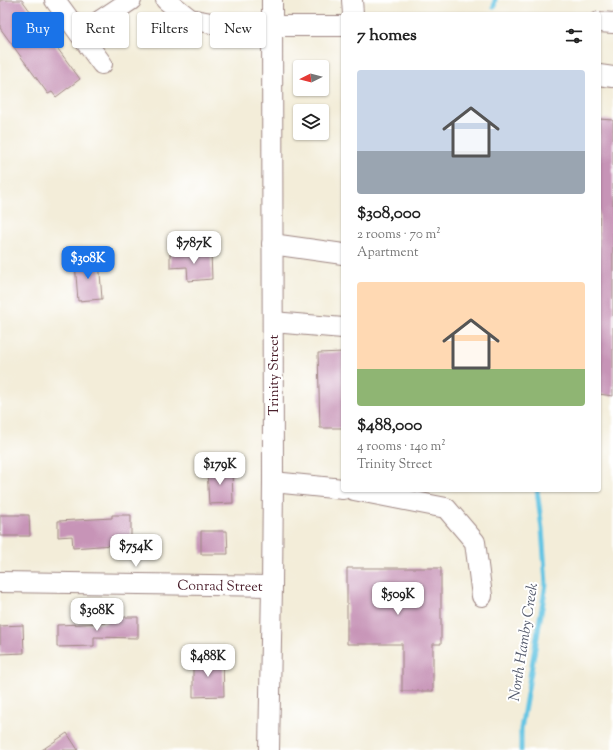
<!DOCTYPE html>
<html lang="en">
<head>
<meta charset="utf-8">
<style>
  body { margin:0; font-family:"Sorts Mill Goudy",serif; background:#f6f6f6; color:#222; height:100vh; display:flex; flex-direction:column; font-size:15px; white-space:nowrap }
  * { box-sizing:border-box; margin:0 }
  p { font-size:13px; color:#767676 }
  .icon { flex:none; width:22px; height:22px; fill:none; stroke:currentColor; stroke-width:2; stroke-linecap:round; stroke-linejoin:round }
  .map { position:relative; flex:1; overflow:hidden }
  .panel { position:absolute; left:341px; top:12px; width:260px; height:480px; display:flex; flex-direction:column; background:#fff; border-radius:4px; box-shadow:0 1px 3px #0004 }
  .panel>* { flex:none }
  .top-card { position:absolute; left:12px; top:12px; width:269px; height:36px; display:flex; gap:8px }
  .needle { width:26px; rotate:264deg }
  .buttons { position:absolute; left:293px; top:60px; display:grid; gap:8px }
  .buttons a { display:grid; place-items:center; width:36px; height:36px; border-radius:4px; background:#fff; box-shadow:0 1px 3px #0004; font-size:20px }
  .price { position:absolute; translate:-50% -34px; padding:0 9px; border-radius:8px; background:#fff; color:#222; font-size:13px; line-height:26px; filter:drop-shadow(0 1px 2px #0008) }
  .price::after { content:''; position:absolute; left:50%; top:24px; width:12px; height:9px; margin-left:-6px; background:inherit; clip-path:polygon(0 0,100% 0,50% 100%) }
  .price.active { background:#1a73e8; color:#fff }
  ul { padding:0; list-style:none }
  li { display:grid; align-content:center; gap:8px; height:212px; padding:0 16px }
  li span { display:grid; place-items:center; height:124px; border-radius:4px; color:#555 }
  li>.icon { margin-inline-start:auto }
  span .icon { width:72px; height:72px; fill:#fffc; stroke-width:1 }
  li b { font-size:17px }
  h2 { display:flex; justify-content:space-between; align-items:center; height:48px; padding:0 16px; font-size:17px }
  .pill { padding:0 14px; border-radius:4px; background:#fff; box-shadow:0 1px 3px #0004; font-size:14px; line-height:36px }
  .pill.active { background:#1a73e8; color:#fff }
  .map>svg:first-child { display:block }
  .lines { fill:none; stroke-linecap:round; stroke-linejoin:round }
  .stream { stroke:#65c5e3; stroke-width:5 }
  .building { fill:#c794b7 }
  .minor-casing { stroke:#9e8682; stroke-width:22 }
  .minor { stroke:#fff; stroke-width:20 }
  .labels { text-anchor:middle; stroke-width:4; stroke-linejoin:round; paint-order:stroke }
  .street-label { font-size:14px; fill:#4a1f2b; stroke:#fff }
  .water-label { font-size:15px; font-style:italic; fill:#53596b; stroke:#fff }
</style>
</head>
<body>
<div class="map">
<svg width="613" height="750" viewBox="0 0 613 750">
  <rect width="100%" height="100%" fill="#fff"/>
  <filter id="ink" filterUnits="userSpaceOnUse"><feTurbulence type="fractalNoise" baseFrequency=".025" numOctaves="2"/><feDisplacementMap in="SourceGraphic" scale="8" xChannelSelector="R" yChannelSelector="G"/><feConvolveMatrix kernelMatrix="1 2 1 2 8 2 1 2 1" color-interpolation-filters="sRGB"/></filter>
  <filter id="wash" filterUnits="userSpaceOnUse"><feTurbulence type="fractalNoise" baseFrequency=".012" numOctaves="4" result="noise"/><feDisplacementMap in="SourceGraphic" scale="16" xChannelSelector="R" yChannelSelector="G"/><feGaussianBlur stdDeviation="0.9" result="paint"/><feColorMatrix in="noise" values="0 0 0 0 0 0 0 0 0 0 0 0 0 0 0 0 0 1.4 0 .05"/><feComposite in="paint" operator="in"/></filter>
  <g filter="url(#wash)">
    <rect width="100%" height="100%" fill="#f3edd9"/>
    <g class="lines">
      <g class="stream">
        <polyline points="494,7 495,0"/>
        <polyline points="521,750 521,729 546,584 542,529 537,490"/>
      </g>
    </g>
    <g id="blocks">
      <g class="building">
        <polygon points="0,0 22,0 80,79 56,97 52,92 48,94 0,28"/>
        <polygon points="599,119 613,120 613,396 599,394"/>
        <polygon points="211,252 212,279 188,281 187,267 170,268 170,254"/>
        <polygon points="99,260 102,299 78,301 75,262"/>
        <polygon points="343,352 343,428 320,428 318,353"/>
        <polygon points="232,469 233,503 209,504 207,470"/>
        <polygon points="0,515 29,515 30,536 0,536"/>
        <polygon points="112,515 131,515 131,547 112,547 112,545 73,548 72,536 58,537 58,521 112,518"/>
        <polygon points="201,531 227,531 228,554 201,554"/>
        <polygon points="347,568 441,568 441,644 433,644 433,691 402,691 402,644 347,644"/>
        <polygon points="107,617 138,617 138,638 94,637 94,646 57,647 57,625 106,623"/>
        <polygon points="23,625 24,653 0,654 0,626"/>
        <polygon points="223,659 224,696 193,697 193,660"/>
        <polygon points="67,733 78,750 42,750"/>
      </g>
    </g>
  </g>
  <g filter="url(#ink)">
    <use href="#blocks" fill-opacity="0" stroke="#9e8682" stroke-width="1"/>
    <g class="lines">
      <g class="minor-casing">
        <g id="minor">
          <polyline points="55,0 102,64"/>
          <polyline points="166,0 190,19 226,26 343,26"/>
          <polyline points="352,0 353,14"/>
          <polyline points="599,22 613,23"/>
          <polyline points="80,34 131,0"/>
          <polyline points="599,75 613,77"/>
          <polyline points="272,244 343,254"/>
          <polyline points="273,322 343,328"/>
          <polyline points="273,482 343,489"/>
          <polyline points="354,490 446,508 475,542 482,596"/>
          <path id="s1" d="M0 582 272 586"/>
          <polyline points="269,750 272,586 273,482 272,0"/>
        </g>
      </g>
      <use href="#minor" class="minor"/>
    </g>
  </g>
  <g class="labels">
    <g class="street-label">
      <text transform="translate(273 375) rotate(-90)" y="5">Trinity Street</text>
      <text dy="5" stroke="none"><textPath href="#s1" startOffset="220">Conrad Street</textPath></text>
    </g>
    <g class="water-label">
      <text transform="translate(523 642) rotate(-81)" y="5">North Hamby Creek</text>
    </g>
  </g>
</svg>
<div class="buttons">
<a><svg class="needle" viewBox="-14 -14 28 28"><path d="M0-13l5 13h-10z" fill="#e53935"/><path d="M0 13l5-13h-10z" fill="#767676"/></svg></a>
<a><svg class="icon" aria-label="layers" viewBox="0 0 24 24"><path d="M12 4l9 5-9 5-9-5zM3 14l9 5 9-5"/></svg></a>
</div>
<b class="price" style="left:194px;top:265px">$787K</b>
<b class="price active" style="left:88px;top:280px">$308K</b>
<b class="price" style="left:220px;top:486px">$179K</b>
<b class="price" style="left:136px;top:568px">$754K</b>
<b class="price" style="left:398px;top:616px">$509K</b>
<b class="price" style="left:97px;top:632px">$308K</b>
<b class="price" style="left:208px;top:678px">$488K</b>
<div class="top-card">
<a class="pill active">Buy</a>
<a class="pill">Rent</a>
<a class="pill">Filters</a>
<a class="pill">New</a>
</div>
<section class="panel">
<h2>7 homes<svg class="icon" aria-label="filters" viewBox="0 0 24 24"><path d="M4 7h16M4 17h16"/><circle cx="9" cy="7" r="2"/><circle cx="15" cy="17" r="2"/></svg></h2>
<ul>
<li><span style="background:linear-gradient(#c9d6e8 65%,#9aa5b1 0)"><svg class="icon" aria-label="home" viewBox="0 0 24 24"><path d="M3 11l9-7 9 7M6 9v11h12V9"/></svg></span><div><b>$308,000</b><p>2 rooms · 70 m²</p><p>Apartment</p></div></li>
<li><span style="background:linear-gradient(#ffd9b3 70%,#8fb573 0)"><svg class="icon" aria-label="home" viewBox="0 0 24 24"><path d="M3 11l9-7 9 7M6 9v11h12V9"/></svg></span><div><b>$488,000</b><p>4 rooms · 140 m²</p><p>Trinity Street</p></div></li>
</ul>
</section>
</div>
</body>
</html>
